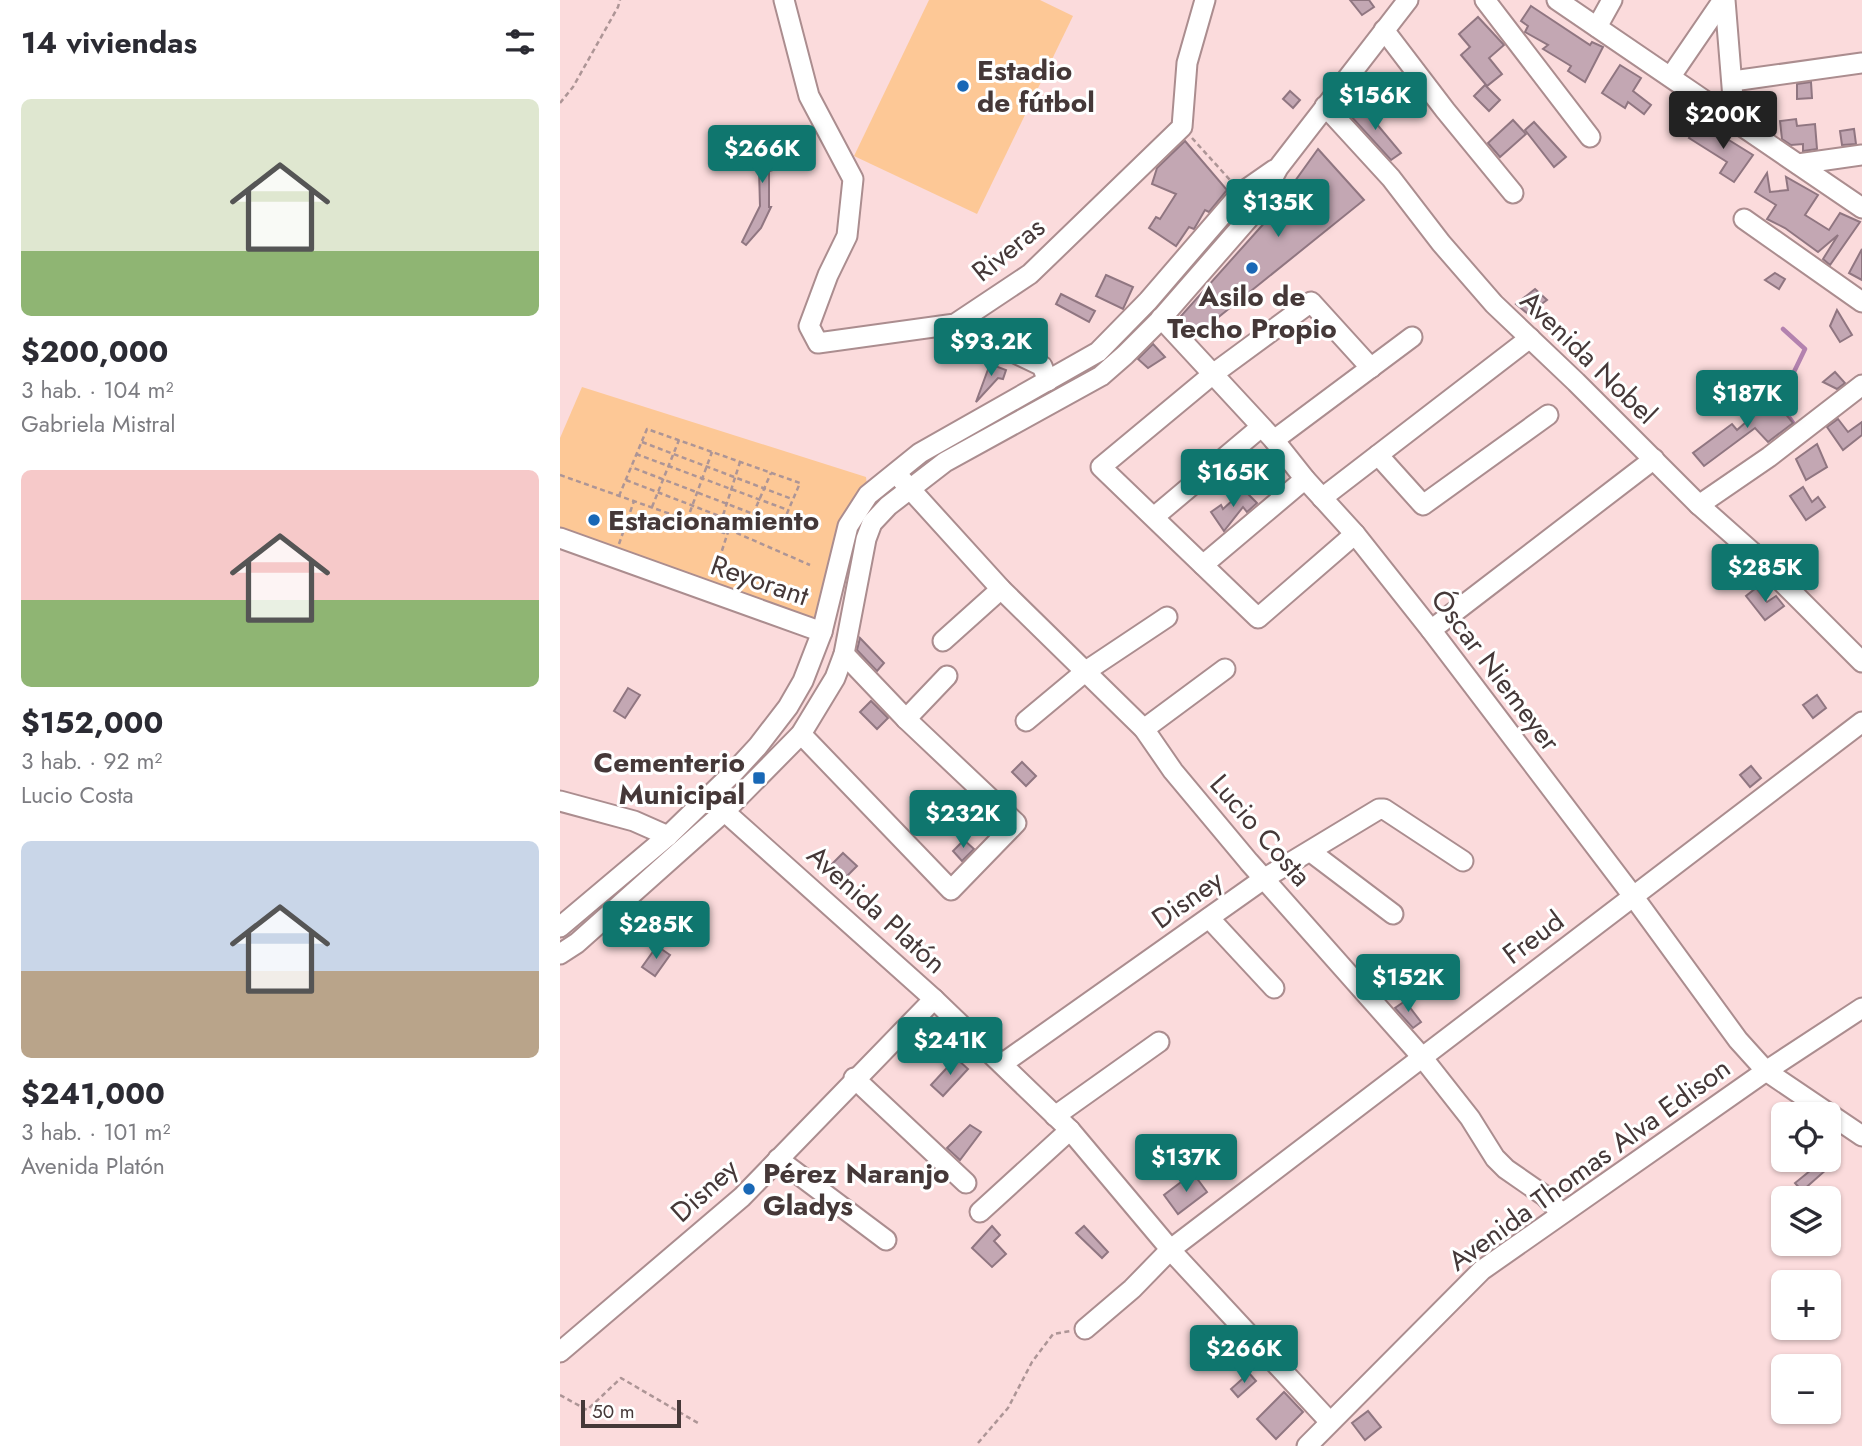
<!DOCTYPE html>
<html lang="es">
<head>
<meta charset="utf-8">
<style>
  body { margin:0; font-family:Jost,sans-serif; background:#f2f2f3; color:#2b2b33; height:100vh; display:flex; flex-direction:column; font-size:26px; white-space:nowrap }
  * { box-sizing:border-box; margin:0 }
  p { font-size:23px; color:#7c7c81 }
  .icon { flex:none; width:38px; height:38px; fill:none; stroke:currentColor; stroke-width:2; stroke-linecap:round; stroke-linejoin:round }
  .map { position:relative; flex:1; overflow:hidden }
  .sheet { display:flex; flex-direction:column; background:#fff; width:560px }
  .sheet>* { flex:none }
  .buttons { position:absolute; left:1211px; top:1102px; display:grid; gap:14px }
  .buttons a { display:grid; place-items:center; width:70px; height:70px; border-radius:10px; background:#fff; box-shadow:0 2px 5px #0004; font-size:35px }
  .scale { position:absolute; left:21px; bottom:18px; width:100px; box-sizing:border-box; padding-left:7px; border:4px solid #453838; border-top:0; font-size:19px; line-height:24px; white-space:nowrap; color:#453838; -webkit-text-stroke:5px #fff; paint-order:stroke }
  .price { position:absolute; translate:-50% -60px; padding:0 16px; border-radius:7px; background:#0f766e; color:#fff; font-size:23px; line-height:46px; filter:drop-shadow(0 2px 4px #0008) }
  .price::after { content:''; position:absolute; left:50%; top:42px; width:21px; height:16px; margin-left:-10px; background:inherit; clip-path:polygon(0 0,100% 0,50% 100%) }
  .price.selected { background:#222; color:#fff }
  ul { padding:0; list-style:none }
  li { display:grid; align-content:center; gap:14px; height:371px; padding:0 21px }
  li span { display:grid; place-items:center; height:217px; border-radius:10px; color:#555 }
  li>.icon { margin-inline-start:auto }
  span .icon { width:126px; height:126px; fill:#fffc; stroke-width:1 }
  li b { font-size:30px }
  h2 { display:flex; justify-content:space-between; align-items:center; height:84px; padding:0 21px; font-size:30px }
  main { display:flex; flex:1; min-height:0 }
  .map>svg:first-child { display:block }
  .green { fill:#fdc896 }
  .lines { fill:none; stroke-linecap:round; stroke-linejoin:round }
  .stream { stroke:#b382af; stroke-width:4.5 }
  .building { fill:#c3a7b3; stroke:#907681; stroke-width:2 }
  .minor-casing { stroke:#ab8d8f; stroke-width:23 }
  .path { stroke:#ad9596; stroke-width:2.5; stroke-dasharray:5 3.5; stroke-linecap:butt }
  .minor { stroke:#fff; stroke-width:19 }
  .poi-dot { fill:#1968b6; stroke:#fff; stroke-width:2.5 }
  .labels { text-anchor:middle; stroke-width:6; stroke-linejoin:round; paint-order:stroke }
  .poi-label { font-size:28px; font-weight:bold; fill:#453838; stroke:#fff; text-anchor:start }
  .street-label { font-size:28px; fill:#453838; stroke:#fff }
</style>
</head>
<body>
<main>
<section class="sheet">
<h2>14 viviendas<svg class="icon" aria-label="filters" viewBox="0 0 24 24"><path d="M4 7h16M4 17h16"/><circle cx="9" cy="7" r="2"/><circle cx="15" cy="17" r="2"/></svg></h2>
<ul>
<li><span style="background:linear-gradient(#dfe7d0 70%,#8fb573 0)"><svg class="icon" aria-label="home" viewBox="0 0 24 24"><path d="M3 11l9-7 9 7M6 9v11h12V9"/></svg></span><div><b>$200,000</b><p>3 hab. · 104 m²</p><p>Gabriela Mistral</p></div></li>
<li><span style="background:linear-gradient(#f6c9c9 60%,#8fb573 0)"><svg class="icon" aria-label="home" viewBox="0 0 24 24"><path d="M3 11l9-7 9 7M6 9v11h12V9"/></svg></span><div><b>$152,000</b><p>3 hab. · 92 m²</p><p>Lucio Costa</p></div></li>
<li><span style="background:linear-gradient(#c9d6e8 60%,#b9a48a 0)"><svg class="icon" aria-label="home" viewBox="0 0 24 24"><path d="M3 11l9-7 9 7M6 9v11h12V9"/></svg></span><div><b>$241,000</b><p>3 hab. · 101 m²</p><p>Avenida Platón</p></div></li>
</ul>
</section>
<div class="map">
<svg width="1302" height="1446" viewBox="0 0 1302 1446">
  <rect width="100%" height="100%" fill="#fbdbdc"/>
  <g class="green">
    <polygon points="369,0 480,0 513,16 417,214 294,156"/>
    <polygon points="22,387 306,477 308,495 262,632 0,538 0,438"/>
  </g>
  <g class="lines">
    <polyline class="stream" points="1223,329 1245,349 1219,403 1236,427"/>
  </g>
  <g class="building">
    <polygon points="790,0 809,0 814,7 802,15"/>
    <polygon points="971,6 1030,45 1032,42 1043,47 1025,82 1008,71 1011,66 983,49 988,45 965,32 968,26 961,21"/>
    <polygon points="918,17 944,45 929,58 942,74 927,86 901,55 910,47 899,34"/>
    <polygon points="1060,65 1081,78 1073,91 1091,105 1084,114 1068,102 1065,108 1042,93"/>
    <polygon points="1251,82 1252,98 1237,99 1237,84"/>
    <polygon points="925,85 940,100 929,111 914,96"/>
    <polygon points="730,91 740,100 733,108 723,99"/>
    <polygon points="800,104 841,153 831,160 789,114"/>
    <polygon points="1198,107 1200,120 1195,120 1187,114 1186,108"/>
    <polygon points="1236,119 1237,126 1255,124 1257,149 1243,151 1243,144 1231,145 1222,139 1220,121"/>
    <polygon points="953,120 966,134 940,157 928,143"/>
    <polygon points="974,122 1006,157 994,167 965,130"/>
    <polygon points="1143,124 1193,155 1174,182 1160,173 1167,162 1129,138 1137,126 1140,129"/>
    <polygon points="1294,129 1296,144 1282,145 1280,131"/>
    <polygon points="210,132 213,170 209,171 209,207 211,207 201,228 186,245 182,242 200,206 198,133"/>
    <polygon points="625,141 667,190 649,212 645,210 634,229 629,227 616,246 589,228 596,217 600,219 616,194 592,184 597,168"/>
    <polygon points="758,149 804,200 635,336 621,316 707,220"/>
    <polygon points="1207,173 1210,192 1228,190 1226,177 1258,195 1245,215 1269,230 1280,213 1300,222 1270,265 1263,259 1278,235 1258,252 1225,228 1207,219 1216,205 1195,192"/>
    <polygon points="1302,249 1302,280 1289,273"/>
    <polygon points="1215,273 1225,279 1219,289 1205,280"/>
    <polygon points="546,275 573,287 563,309 536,296"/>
    <polygon points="975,289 987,300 968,314 956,304"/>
    <polygon points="501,294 535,311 529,322 496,304"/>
    <polygon points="1277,310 1292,335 1280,342 1270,326"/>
    <polygon points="593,344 605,357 588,368 578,359"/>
    <polygon points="430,364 446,370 443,379 438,378 416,402"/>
    <polygon points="1275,372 1285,383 1277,389 1263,382"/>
    <polygon points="1210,395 1233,423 1208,442 1195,428 1144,466 1133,453 1172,424 1177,430 1202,408 1198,404"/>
    <polygon points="1278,419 1288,432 1302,422 1302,435 1283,450 1267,427"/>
    <polygon points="1257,444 1267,467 1246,480 1236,459"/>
    <polygon points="1243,487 1252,502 1258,497 1265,507 1246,520 1230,496"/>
    <polygon points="684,490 697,503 687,512 683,507 664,531 651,512 661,505 663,509"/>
    <polygon points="1196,588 1207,602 1216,596 1224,606 1205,620 1186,596"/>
    <polygon points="300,638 324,663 317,671 297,650"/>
    <polygon points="68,688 80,695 65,718 54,711"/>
    <polygon points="1257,695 1266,708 1253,718 1243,705"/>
    <polygon points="311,701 328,718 317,729 300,712"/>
    <polygon points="462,762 476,776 466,786 452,772"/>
    <polygon points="1191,766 1201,778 1190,787 1180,775"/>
    <polygon points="404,840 414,849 402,861 393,851"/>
    <polygon points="283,853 297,866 280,883 266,870"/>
    <polygon points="97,946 110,955 95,976 82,967"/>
    <polygon points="811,966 821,980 815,985 803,972"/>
    <polygon points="845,1001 861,1022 853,1028 835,1008"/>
    <polygon points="396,1058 408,1069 383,1096 371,1085"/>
    <polygon points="410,1125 421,1132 400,1160 387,1148"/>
    <polygon points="1261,1162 1267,1169 1242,1191 1235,1183"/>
    <polygon points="633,1173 647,1192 618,1214 604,1195"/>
    <polygon points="432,1226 440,1235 434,1241 446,1254 432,1267 412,1248"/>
    <polygon points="524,1226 548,1252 542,1258 516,1233"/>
    <polygon points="689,1373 696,1381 678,1397 671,1389"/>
    <polygon points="724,1392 743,1412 716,1439 697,1419"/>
    <polygon points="808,1411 821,1427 805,1440 792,1423"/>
  </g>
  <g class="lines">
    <g class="minor-casing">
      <g id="minor">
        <polyline points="224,0 249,96 293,179 287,236 268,275 249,326 258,343 395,324 470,274 622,127 627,63 645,0"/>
        <polyline points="925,0 1030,137"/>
        <polyline points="997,0 1302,208"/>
        <polyline points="1165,0 1175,123"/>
        <polyline points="1037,27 1052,0"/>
        <polyline points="824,30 885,110 953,193"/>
        <polyline points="1111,76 1163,0"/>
        <polyline points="1173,81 1302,63"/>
        <polyline points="765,106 831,178 881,243 934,304 1016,382 1139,505 1191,551 1302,662"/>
        <polyline points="1238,164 1302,155"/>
        <polyline points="1184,219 1302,302"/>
        <polyline points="601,318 714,440 745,479 795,534 871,630 1073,896 1178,1040 1206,1071 1302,1136"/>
        <polyline points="395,324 482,366 488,381"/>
        <polyline points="714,440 852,337"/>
        <polyline points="818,455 863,505 988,415"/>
        <polyline points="342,480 441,589 584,729 613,771 689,862 862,1057 910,1118 935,1158 946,1169 985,1196 1001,1213"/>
        <polyline points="762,498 970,338"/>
        <polyline points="1139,505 1209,457 1302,385"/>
        <polyline points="594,517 701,427"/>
        <polyline points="795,534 698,618 541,467 653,374 751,302 811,368"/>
        <polyline points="0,538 262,632"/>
        <polyline points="643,565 745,479"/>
        <polyline points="871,630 1094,459"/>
        <polyline points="383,641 441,589"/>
        <polyline points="346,719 387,676"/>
        <polyline points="466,721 526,671 607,617"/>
        <polyline points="584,729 665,669"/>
        <polyline points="241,734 391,890 456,823 346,719 284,654"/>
        <polyline points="0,801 74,821 108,836"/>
        <polyline points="155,803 374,999 510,1130 616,1256 770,1422"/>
        <polyline points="751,852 833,914"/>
        <polyline points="649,918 714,988"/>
        <polyline points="0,927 108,836 174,772 198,746 228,707 243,681 262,632 288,526 308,495 360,453 538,352 588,301 681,193 714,170"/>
        <polyline points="0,954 17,943 164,812 241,734 275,678 284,654 306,539 312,523 328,506 385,462 541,376 565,355 599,321 695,211 718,168 848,0"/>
        <polyline points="442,1064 705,878 819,809 824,809 903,861"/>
        <polyline points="294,1078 406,1183"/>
        <polyline points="495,1116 599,1042"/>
        <polyline points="218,1159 326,1240"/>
        <polyline points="420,1212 510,1130"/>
        <polyline points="525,1329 572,1289 611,1249 1302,722"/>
        <polyline points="0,1352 182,1197 374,999"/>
        <polyline points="747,1446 922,1270 1206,1071 1302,1008"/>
      </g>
    </g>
    <g class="path">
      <polyline points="0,103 13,87 58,7 60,0"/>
      <polyline points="632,138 670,180"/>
      <polyline points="82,442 232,499"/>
      <polyline points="76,454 228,510"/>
      <polyline points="0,475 164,533 172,531 250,565"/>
      <polyline points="66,480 162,517"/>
      <polyline points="59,496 87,429 240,483 222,525 71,467"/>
      <polyline points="92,507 119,440"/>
      <polyline points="193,514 211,473"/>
      <polyline points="127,520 152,452"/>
      <polyline points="158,531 180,462"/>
      <polyline points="59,544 74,501"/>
      <polyline points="154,575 168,532"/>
      <polyline points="0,1395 27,1410 61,1378 138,1423"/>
      <polyline points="418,1443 448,1408 472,1362 493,1334 511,1331"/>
    </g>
    <use href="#minor" class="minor"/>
  </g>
  <g class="poi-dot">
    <circle cx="403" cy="86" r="7"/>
    <circle cx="692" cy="268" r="7"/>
    <circle cx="34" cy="520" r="7"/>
    <rect x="192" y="771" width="14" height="14" rx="3.5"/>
    <circle cx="189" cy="1189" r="7"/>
  </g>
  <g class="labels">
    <g class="poi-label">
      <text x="417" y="80">Estadio<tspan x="417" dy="32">de fútbol</tspan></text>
      <text x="692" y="306" text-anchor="middle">Asilo de<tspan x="692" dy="32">Techo Propio</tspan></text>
      <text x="48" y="530">Estacionamiento</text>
      <text x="185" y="772" text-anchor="end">Cementerio<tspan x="185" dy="32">Municipal</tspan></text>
      <text x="203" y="1183">Pérez Naranjo<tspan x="203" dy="32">Gladys</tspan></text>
    </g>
    <g class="street-label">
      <text transform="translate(448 249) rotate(-39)" y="10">Riveras</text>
      <text transform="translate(1029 357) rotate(44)" y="10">Avenida Nobel</text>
      <text transform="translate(200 580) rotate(19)" y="10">Reyorant</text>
      <text transform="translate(936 670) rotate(53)" y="10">Óscar Niemeyer</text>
      <text transform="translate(701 830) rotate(49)" y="10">Lucio Costa</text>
      <text transform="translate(627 899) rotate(-35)" y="10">Disney</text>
      <text transform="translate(317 909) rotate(42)" y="10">Avenida Platón</text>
      <text transform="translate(973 937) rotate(-37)" y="10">Freud</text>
      <text transform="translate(1029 1164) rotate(-36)" y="10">Avenida Thomas Alva Edison</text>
      <text transform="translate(144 1190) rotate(-42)" y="10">Disney</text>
    </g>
  </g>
</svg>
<div class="buttons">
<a><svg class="icon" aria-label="locate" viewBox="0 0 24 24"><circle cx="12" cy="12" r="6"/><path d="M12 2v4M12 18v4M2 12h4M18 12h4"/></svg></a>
<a><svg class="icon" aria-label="layers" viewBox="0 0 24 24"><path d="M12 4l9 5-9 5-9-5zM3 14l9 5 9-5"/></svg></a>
<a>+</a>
<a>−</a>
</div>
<div class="scale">50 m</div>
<b class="price" style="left:815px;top:132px">$156K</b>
<b class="price selected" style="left:1163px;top:151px">$200K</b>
<b class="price" style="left:202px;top:185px">$266K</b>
<b class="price" style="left:718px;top:239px">$135K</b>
<b class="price" style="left:431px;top:378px">$93.2K</b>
<b class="price" style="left:1187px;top:430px">$187K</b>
<b class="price" style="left:673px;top:509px">$165K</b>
<b class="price" style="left:1205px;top:604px">$285K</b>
<b class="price" style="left:403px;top:850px">$232K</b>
<b class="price" style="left:96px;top:961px">$285K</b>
<b class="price" style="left:848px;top:1014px">$152K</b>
<b class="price" style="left:390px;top:1077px">$241K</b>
<b class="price" style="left:626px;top:1194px">$137K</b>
<b class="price" style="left:684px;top:1385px">$266K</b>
</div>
</main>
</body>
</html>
